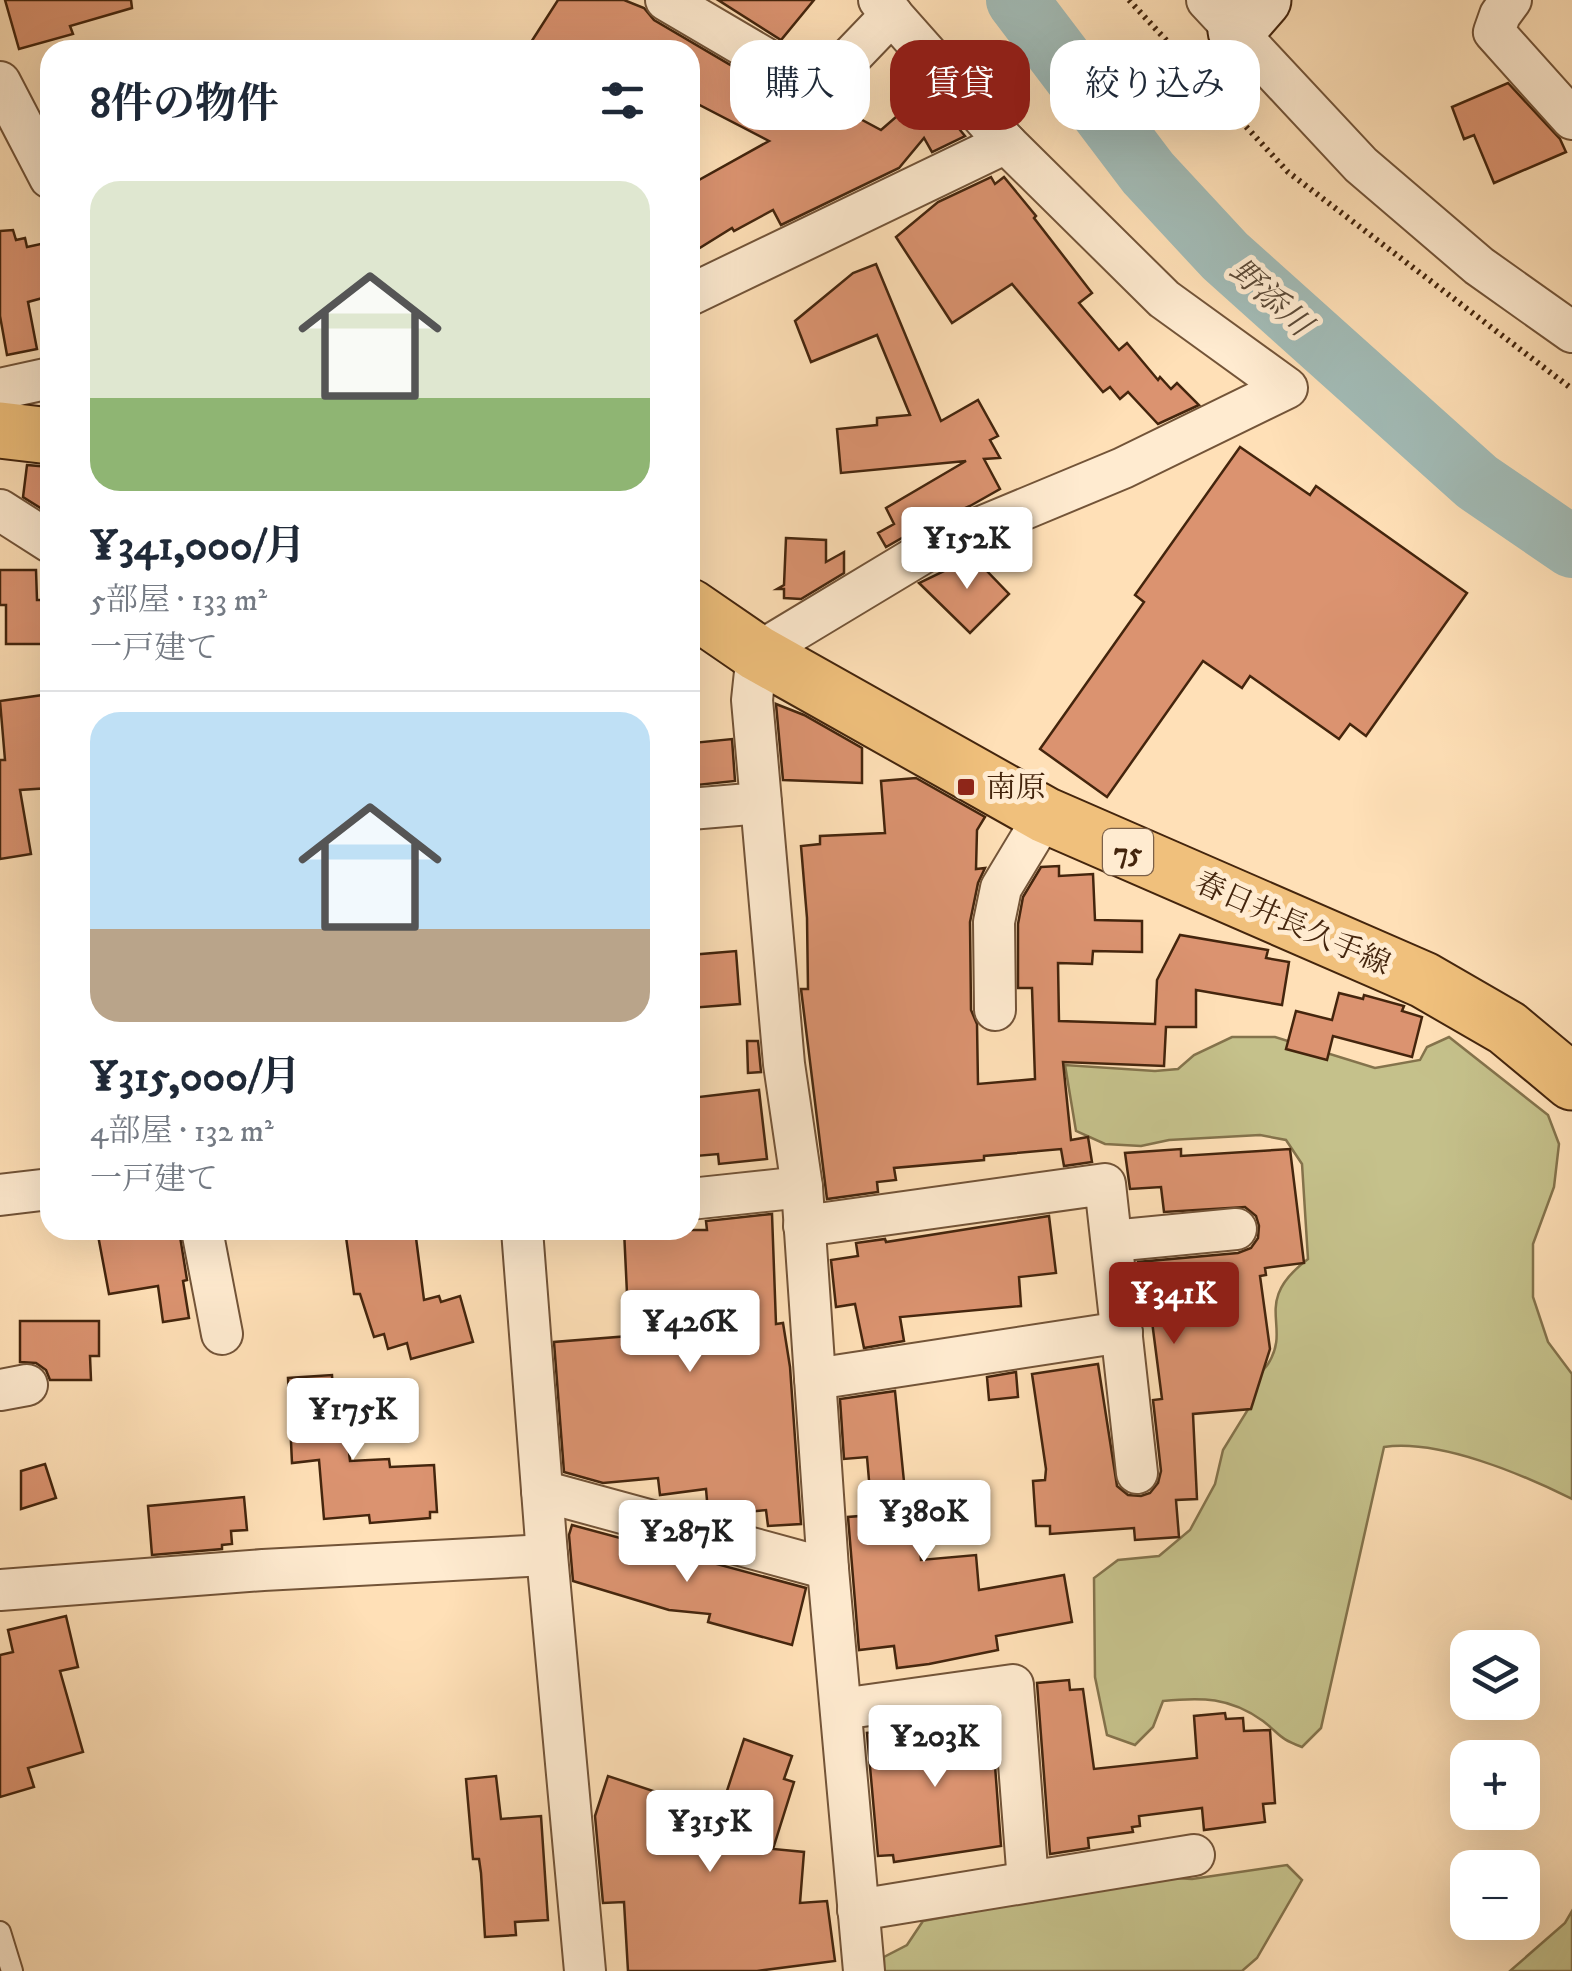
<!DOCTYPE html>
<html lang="ja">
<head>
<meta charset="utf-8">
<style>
  body { margin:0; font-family:"IM FELL DW Pica","Noto Serif JP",serif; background:#f2f2f3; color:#1f2937; height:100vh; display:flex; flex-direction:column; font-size:38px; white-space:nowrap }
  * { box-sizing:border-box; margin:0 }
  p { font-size:32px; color:#747a83 }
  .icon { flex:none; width:55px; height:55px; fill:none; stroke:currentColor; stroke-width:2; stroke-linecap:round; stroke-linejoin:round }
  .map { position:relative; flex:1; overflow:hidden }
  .details { position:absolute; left:40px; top:40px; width:660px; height:1200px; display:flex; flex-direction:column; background:#fff; border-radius:30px; box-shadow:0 10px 40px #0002 }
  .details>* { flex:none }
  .guide { position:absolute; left:730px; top:40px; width:690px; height:90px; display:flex; gap:20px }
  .tools { position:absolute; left:1450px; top:1630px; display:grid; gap:20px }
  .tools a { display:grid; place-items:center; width:90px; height:90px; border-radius:20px; background:#fff; box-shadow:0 10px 40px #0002; font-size:50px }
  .price { position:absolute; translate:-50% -85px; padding:0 22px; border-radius:10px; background:#fff; color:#222; font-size:32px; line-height:65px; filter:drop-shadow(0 2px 5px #0008) }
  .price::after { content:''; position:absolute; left:50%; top:60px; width:30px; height:22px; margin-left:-15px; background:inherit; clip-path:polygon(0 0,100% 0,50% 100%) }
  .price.active { background:#8f2418; color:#fff }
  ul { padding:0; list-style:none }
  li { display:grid; align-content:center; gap:20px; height:530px; padding:0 50px }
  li+li { border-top:2px solid #e0e1e3 }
  li span { display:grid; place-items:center; height:310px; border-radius:30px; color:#555 }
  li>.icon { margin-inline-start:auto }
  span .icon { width:180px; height:180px; fill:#fffc; stroke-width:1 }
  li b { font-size:42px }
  h2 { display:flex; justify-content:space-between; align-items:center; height:120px; padding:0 50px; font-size:42px }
  .chip { padding:0 35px; border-radius:30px; background:#fff; box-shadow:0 10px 40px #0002; font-size:35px; line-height:90px }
  .chip.active { background:#8f2418; color:#fff }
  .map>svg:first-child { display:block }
  .green { fill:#c5c18b; stroke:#84734c; stroke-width:2.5 }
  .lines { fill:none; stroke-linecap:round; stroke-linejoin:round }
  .river { stroke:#a2bbb6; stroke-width:62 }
  .building { fill:#db9370; stroke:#44250d; stroke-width:2.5 }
  .lane-casing { stroke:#735438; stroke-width:24 }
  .street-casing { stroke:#735438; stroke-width:44 }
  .secondary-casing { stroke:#44250d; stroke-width:59 }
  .primary-casing { stroke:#44250d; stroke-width:59 }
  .path { stroke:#44250d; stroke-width:6; stroke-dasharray:2.5 5; stroke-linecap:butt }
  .lane { stroke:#ffebd0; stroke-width:20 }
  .street { stroke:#ffebd0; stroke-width:40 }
  .secondary { stroke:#ffebd0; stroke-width:55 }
  .primary { stroke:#f0c07c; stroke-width:55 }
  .poi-dot { fill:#8f2418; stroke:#ffebd0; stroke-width:4 }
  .labels { text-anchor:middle; stroke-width:10; stroke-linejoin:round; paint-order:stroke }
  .shield { fill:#ffebd0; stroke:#7c6048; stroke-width:2.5 }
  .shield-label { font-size:28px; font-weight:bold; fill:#44250d }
  .poi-label { font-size:30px; fill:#44250d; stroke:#ffebd0; text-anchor:start }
  .street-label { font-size:30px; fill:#44250d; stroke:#ffebd0 }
  .water-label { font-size:32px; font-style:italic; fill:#5c4a37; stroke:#ffebd0 }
</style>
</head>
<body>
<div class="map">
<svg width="1572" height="1971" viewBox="0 0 1572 1971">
  <rect width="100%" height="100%" fill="#ffe0b7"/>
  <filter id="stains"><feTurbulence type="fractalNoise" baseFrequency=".002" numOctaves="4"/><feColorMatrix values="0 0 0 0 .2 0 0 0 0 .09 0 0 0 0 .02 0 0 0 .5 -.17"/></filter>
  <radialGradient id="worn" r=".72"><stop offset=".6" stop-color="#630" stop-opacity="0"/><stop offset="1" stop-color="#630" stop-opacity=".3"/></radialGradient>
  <g class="green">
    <path d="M1232 1037H1275L1375 1068 1420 1060 1427 1047 1449 1037 1548 1115 1559 1144 1554 1187 1533 1244V1297L1548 1342 1572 1374V1499C1522 1474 1439 1439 1384 1447L1321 1728 1302 1747C1278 1738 1281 1735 1263 1721 1230 1697 1201 1697 1163 1701L1153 1727 1135 1745 1107 1735 1095 1677 1094 1578 1118 1560 1159 1556 1190 1530 1215 1484 1223 1450 1252 1403V1381C1257 1376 1264 1370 1268 1364 1293 1325 1250 1303 1308 1259L1302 1164 1286 1140 1260 1135 1169 1140 1141 1146 1105 1144 1076 1131 1065 1065 1155 1071 1178 1069 1194 1055Z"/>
    <polygon points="1287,1865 1302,1880 1257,1958 1242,1971 884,1971 884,1957 907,1945 923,1921 1155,1877 1192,1879"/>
    <polygon points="1572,1911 1572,1971 1510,1971 1565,1923"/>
  </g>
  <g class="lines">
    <polyline class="river" points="1017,0 1148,173 1225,256 1477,482 1572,547"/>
  </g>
  <g class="building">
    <polygon points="5,0 131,0 132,8 70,26 73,34 19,49"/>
    <polygon points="558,0 624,0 644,8 654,20 807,110 827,112 836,106 881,130 927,90 965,136 932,152 924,138 899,168 781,225 773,210 734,231 732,228 690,254 690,185 769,141 690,100 690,50 526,50"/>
    <polygon points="718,0 814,0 781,40"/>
    <polygon points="1508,83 1560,139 1566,152 1494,183 1474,135 1464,139 1452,107"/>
    <polygon points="991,177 995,184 1004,177 1036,216 1034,218 1092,293 1079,303 1119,350 1127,343 1158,380 1160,377 1171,389 1177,383 1199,405 1158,424 1128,392 1120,399 1110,387 1103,392 1012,284 952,323 896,237 938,202"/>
    <polygon points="13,230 16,240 25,238 27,247 50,242 50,296 28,302 37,349 7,355 0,316 0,231"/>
    <polygon points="876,264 941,421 978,400 998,436 990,440 1000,458 984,459 1000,489 970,506 921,527 886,547 878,533 894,524 886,508 966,461 841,473 837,429 877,425 877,418 910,415 877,335 811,362 795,321 853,273"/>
    <polygon points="1240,447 1310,495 1316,486 1467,593 1366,736 1350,724 1339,739 1250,676 1242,688 1203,661 1107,797 1040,749 1144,602 1135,595"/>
    <polygon points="27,465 50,467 50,514 23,497"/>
    <polygon points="786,538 826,540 826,562 844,552 844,573 801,599 784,598 784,589 777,589 784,585"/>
    <polygon points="977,555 989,567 986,570 1009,594 970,633 919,583"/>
    <polygon points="0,570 36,570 37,600 50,600 50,644 6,644 6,605 0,605"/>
    <polygon points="50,694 50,788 20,790 31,854 0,859 0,760 5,760 0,701"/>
    <polygon points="776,704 804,715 862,748 862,783 783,780"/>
    <polygon points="732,739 735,781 697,785 692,743"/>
    <polygon points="916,778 985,817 977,830 976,869 985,868 978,883 970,922 971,1010 977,1024 978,1084 1035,1079 1032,988 1018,988 1018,924 1023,897 1041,867 1059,866 1059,876 1093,874 1095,920 1142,921 1142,952 1093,951 1092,964 1058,963 1059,1021 1155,1024 1157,980 1180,935 1268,950 1266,958 1289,962 1282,1005 1196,990 1196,1027 1166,1027 1164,1066 1063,1062 1071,1140 1088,1137 1092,1162 1064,1166 1061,1149 984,1156 984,1160 894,1168 896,1180 877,1182 878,1192 827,1199 801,989 808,989 807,918 801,846 820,844 820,836 885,833 881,781"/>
    <polygon points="736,951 740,1004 690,1008 690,955"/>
    <polygon points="1339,993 1363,999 1364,995 1404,1006 1402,1011 1422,1017 1412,1057 1333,1036 1327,1060 1286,1049 1296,1011 1332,1020"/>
    <polygon points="747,1041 758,1041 761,1072 748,1073"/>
    <polygon points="759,1090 767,1159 719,1164 718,1154 696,1156 695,1147 690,1148 690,1098"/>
    <polygon points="1181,1149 1181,1156 1290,1149 1304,1263 1265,1268 1266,1275 1260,1276 1270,1349 1251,1409 1193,1414 1197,1499 1176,1500 1179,1537 1135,1540 1134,1528 1050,1534 1050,1526 1036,1526 1033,1481 1045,1480 1046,1469 1032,1374 1098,1364 1117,1486 1128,1495 1141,1496 1150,1493 1158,1483 1161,1471 1153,1400 1162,1399 1149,1298 1142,1299 1138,1262 1238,1253 1251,1248 1258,1238 1259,1226 1256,1216 1245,1207 1164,1212 1161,1187 1130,1189 1125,1153"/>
    <polygon points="772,1214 776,1324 783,1323 790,1367 801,1524 768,1526 766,1510 719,1515 708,1512 706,1489 660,1495 658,1478 603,1483 564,1472 554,1342 629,1336 624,1230 707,1230 706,1221"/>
    <polygon points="1049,1216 1056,1273 1019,1277 1021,1306 900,1317 904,1341 864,1348 855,1304 836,1307 831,1260 858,1256 856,1243 885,1239 886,1242"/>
    <polygon points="97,1230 179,1230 187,1280 183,1281 189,1318 163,1322 158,1286 109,1294"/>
    <polygon points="345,1230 415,1230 424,1300 439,1296 441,1302 460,1296 473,1342 411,1359 407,1343 388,1349 384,1334 374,1337 360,1294 354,1294"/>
    <polygon points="20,1321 99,1321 99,1356 90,1356 91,1380 50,1380 46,1370 36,1363 20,1362"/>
    <polygon points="1016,1372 1018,1397 989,1400 987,1377"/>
    <polygon points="332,1375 335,1426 346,1425 350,1461 389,1459 390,1467 434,1465 437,1512 430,1512 430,1518 370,1523 369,1515 324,1519 319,1460 292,1463 288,1378"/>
    <polygon points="895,1391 907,1512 917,1511 921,1560 976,1555 979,1590 1064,1575 1072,1622 996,1636 998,1650 929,1664 897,1668 894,1646 859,1650 848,1517 872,1515 867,1457 844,1459 840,1399"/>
    <polygon points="45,1464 56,1498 21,1509 21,1471"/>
    <polygon points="244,1497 247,1530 231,1531 232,1544 222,1545 222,1549 152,1555 148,1506"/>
    <polygon points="572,1525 806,1588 792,1645 708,1622 710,1614 669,1610 573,1581 569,1535"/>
    <polygon points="66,1616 78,1667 60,1671 83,1752 28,1768 34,1787 0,1797 0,1655 13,1652 8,1630"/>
    <polygon points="1069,1680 1070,1690 1083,1689 1094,1769 1197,1758 1194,1716 1225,1713 1226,1719 1243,1718 1244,1731 1270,1730 1275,1803 1263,1804 1265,1822 1204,1830 1202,1808 1139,1816 1140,1826 1132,1827 1133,1832 1088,1838 1089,1848 1050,1854 1037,1683"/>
    <polygon points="988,1712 991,1712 1001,1846 894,1862 893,1855 878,1856 867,1733 922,1728 921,1723 989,1721"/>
    <polygon points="744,1739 792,1756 784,1779 794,1782 773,1849 804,1852 800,1903 827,1901 835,1961 757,1971 628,1971 624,1902 603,1903 595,1816 608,1776 686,1802 724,1800"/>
    <polygon points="496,1776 501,1819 541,1816 548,1920 515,1922 516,1935 485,1937 481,1873 479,1859 473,1859 466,1779"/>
  </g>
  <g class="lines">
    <g class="lane-casing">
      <polyline id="lane" points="0,1932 12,1971"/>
    </g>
    <g class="street-casing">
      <g id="street">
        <polyline points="666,0 819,90 892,14"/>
        <polyline points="1207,0 1361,165 1479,266 1572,332"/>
        <polyline points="1511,0 1500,15 1494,32 1572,119"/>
        <polyline points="0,82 50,178"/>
        <polyline points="690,295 1006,143"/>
        <polyline points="0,389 50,378"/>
        <polyline points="0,510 50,542"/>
        <polyline points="690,809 761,803"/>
        <polyline points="995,1010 994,922 1001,888 1045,815"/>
        <polyline points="0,1195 50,1189"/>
        <polyline points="690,1199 802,1187"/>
        <polyline points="804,1226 1105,1184 1137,1473"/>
        <polyline points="202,1230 222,1334"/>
        <polyline points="522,1230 547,1555 585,1971"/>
        <polyline points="1112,1241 1236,1229"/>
        <polyline points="815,1379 1122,1332"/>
        <polyline points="0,1390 27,1385"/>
        <polyline points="542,1491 828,1569"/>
        <polyline points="0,1590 263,1570 547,1555"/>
        <polyline points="841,1709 1013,1685 1028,1882"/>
        <polyline points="858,1910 1194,1855"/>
        <polyline points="864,1971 828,1569 802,1187 784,1064 752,700 757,653 933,547 1123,468 1287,388 1164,299 1006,143 879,0"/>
      </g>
    </g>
    <g class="secondary-casing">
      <polyline id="secondary" points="1236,31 1263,0"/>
    </g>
    <g class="primary-casing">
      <g id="primary">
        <polyline points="0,430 50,436"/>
        <polyline points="690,607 757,653 1045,815 1424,980 1507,1028 1572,1082"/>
      </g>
    </g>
    <polyline class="path" points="1129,0 1288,172 1572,389"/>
    <use href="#lane" class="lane"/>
    <use href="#street" class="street"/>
    <use href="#secondary" class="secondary"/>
    <use href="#primary" class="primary"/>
  </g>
  <rect class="poi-dot" x="956" y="777" width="20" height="20" rx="5"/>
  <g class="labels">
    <rect class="shield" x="1103" y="829" width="50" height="46" rx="8"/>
    <g class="shield-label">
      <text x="1128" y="862">75</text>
    </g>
    <g class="poi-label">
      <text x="986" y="797">南原</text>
    </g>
    <g class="street-label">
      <text transform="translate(1293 923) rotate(24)" y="10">春日井長久手線</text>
    </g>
    <g class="water-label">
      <text transform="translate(1271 297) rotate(42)" y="11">野添川</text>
    </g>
  </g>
  <rect width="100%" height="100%" filter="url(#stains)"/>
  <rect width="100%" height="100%" fill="url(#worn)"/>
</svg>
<div class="tools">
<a><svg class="icon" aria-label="layers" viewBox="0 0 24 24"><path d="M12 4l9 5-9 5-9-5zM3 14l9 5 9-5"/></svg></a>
<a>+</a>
<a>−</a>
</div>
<b class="price" style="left:967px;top:592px">¥152K</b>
<b class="price active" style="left:1174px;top:1347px">¥341K</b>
<b class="price" style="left:690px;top:1375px">¥426K</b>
<b class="price" style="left:353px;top:1463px">¥175K</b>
<b class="price" style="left:924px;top:1565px">¥380K</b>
<b class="price" style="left:687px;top:1585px">¥287K</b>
<b class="price" style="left:935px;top:1790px">¥203K</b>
<b class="price" style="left:710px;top:1875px">¥315K</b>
<div class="guide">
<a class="chip">購入</a>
<a class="chip active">賃貸</a>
<a class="chip">絞り込み</a>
</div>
<section class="details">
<h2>8件の物件<svg class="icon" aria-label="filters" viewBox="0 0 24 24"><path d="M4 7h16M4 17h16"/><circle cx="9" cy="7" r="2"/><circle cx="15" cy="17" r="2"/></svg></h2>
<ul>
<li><span style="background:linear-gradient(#dfe7d0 70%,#8fb573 0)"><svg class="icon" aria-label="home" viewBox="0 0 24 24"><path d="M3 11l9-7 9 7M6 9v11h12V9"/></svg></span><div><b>¥341,000/月</b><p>5部屋 · 133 m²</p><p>一戸建て</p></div></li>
<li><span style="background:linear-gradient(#bfe0f5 70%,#b9a48a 0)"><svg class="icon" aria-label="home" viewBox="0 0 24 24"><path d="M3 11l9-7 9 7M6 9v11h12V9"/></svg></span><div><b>¥315,000/月</b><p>4部屋 · 132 m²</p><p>一戸建て</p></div></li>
</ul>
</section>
</div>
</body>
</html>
